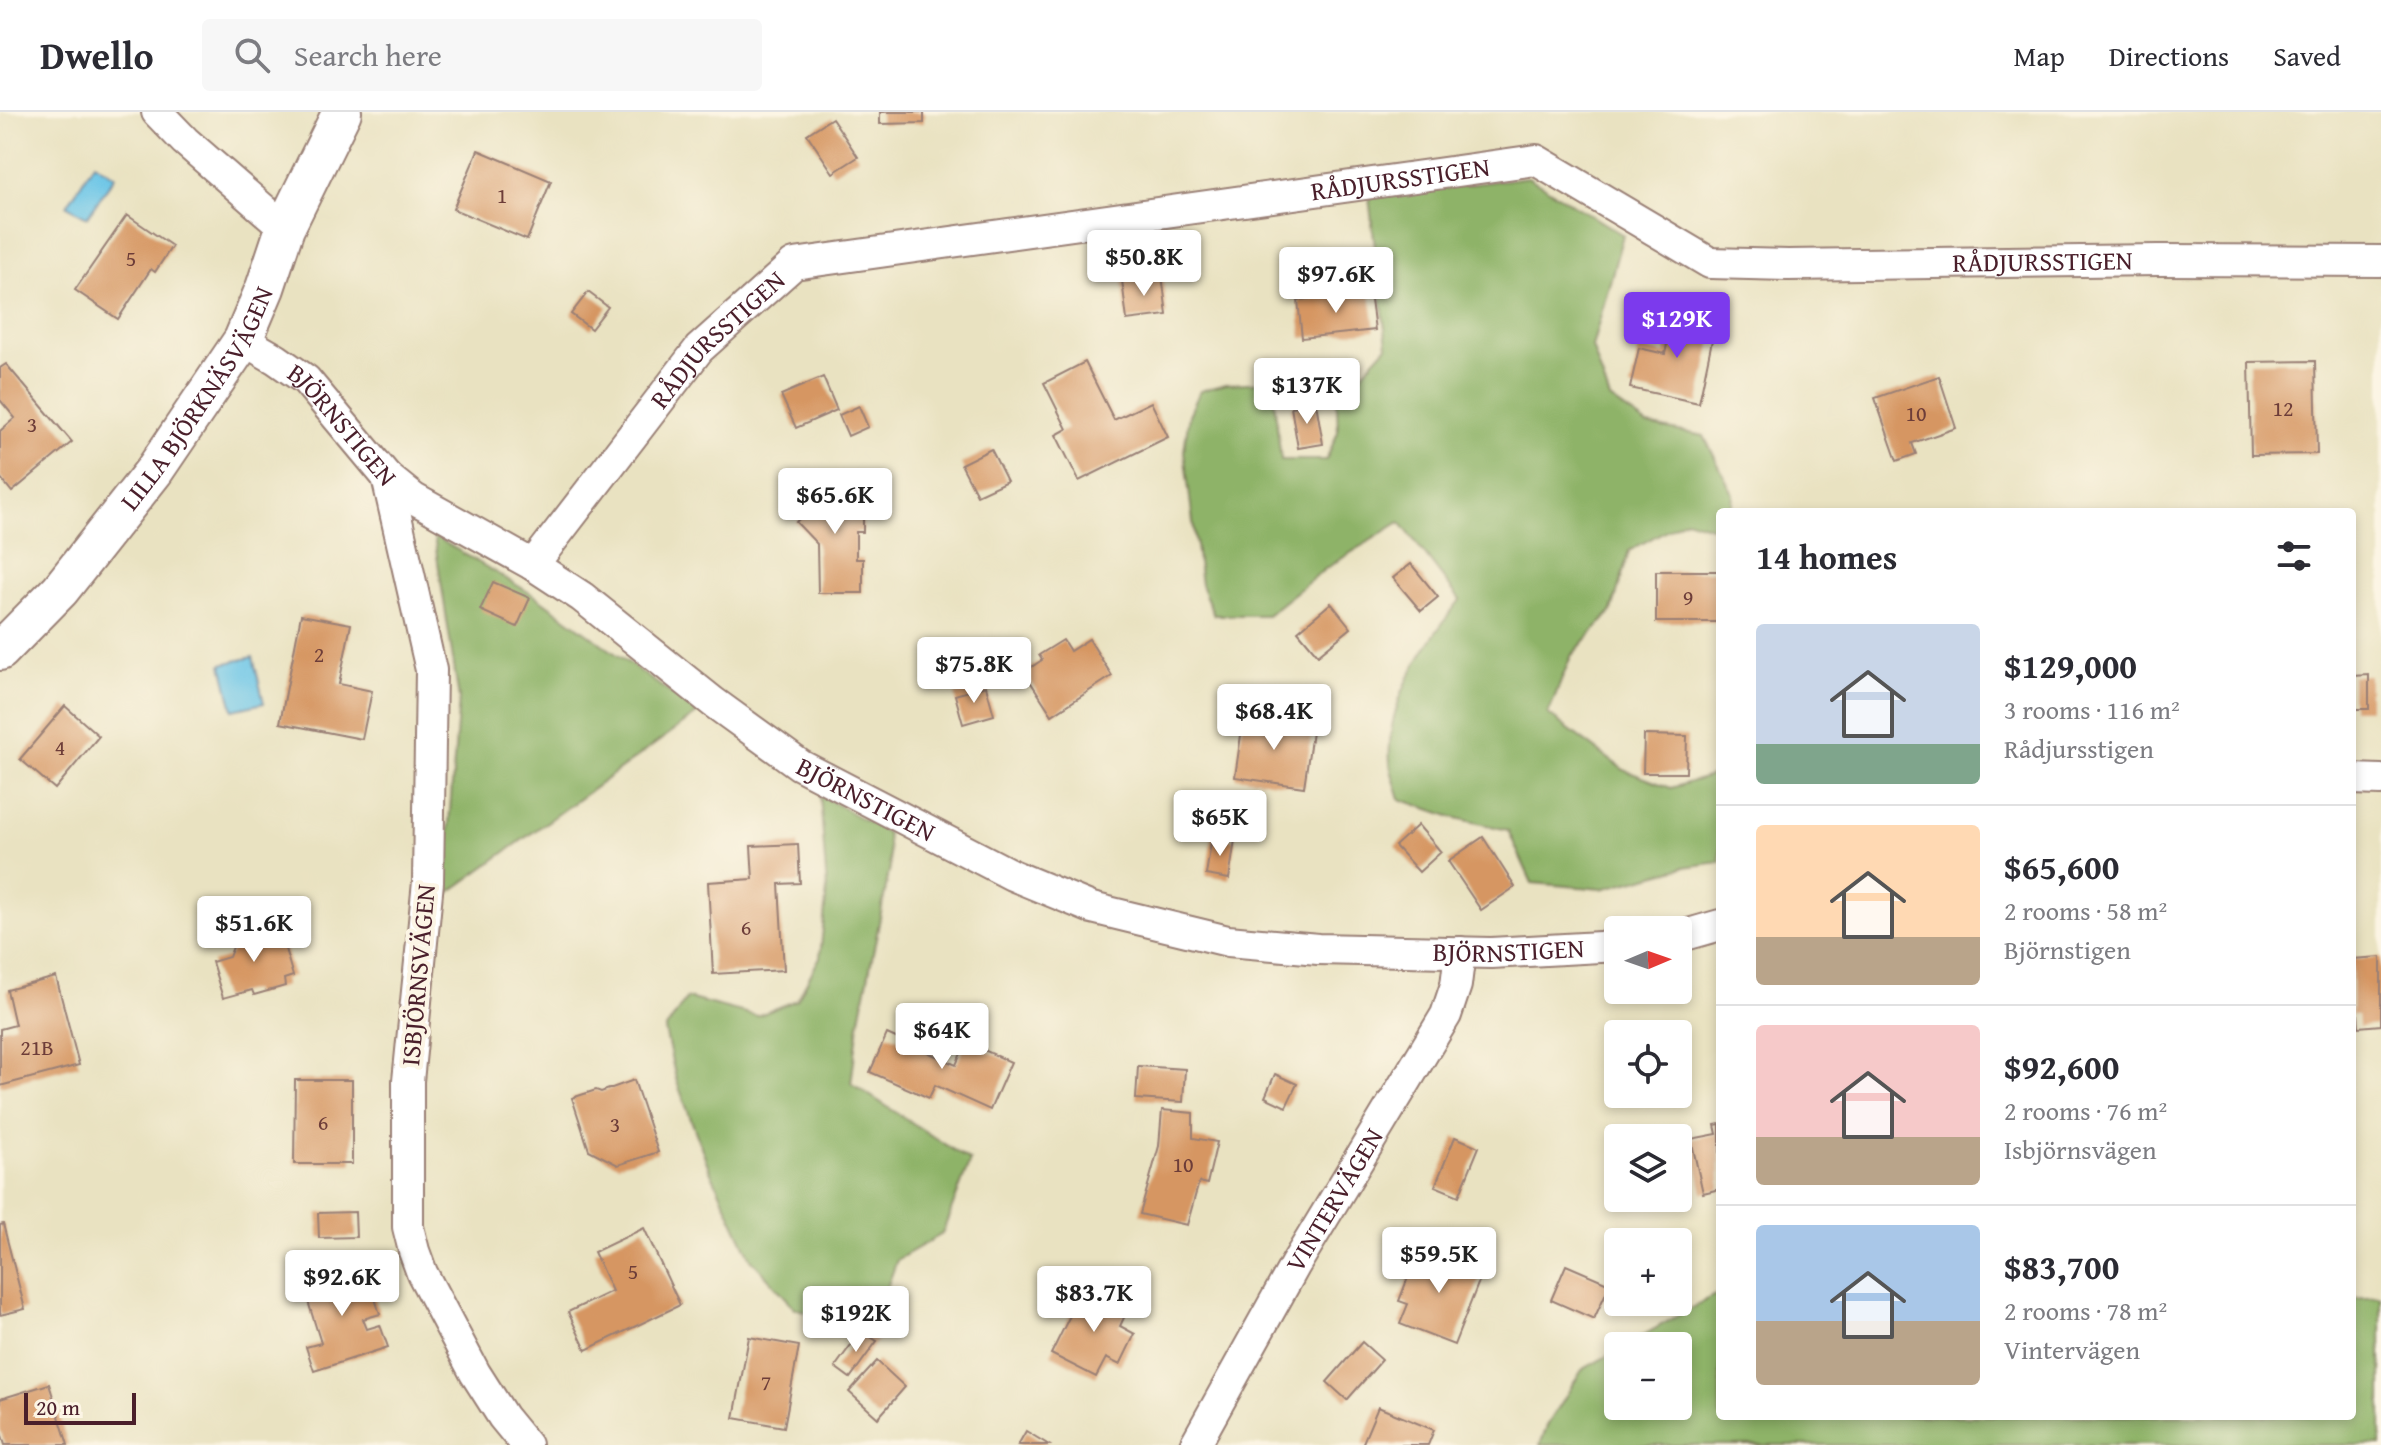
<!DOCTYPE html>
<html lang="en">
<head>
<meta charset="utf-8">
<style>
  body { margin:0; font-family:"Gentium Book Plus",serif; background:#f7f7f7; color:#2b2b33; height:100vh; display:flex; flex-direction:column; font-size:30px; white-space:nowrap }
  * { box-sizing:border-box; margin:0 }
  p { font-size:26px; color:#7c7c81 }
  .icon { flex:none; width:44px; height:44px; fill:none; stroke:currentColor; stroke-width:2; stroke-linecap:round; stroke-linejoin:round }
  .map { position:relative; flex:1; overflow:hidden }
  .side { position:absolute; left:1716px; top:396px; width:640px; height:912px; display:flex; flex-direction:column; background:#fff; border-radius:8px; box-shadow:0 4px 12px #0003 }
  .side>* { flex:none }
  .needle { width:52px; rotate:88deg }
  .buttons { position:absolute; left:1604px; top:804px; display:grid; gap:16px }
  .buttons a { display:grid; place-items:center; width:88px; height:88px; border-radius:8px; background:#fff; box-shadow:0 4px 12px #0003; font-size:40px }
  .scale { position:absolute; left:24px; bottom:20px; width:112px; box-sizing:border-box; padding-left:8px; border:4px solid #4a1f2b; border-top:0; font-size:22px; line-height:28px; white-space:nowrap; color:#4a1f2b; -webkit-text-stroke:6px #fcf5e5; paint-order:stroke }
  .price { position:absolute; translate:-50% -68px; padding:0 18px; border-radius:8px; background:#fff; color:#222; font-size:26px; line-height:52px; filter:drop-shadow(0 2px 4px #0008) }
  .price::after { content:''; position:absolute; left:50%; top:48px; width:24px; height:18px; margin-left:-12px; background:inherit; clip-path:polygon(0 0,100% 0,50% 100%) }
  .price.on { background:#7c3aed; color:#fff }
  ul { padding:0; list-style:none }
  li { display:flex; align-items:center; gap:24px; height:200px; padding:0 40px }
  li+li { border-top:2px solid #e1e1e2 }
  li span { display:grid; place-items:center; flex:none; width:224px; height:160px; border-radius:8px; color:#555 }
  li>.icon { margin-inline-start:auto }
  span .icon { width:96px; height:96px; fill:#fffc; stroke-width:1 }
  li b { font-size:34px }
  h2 { display:flex; justify-content:space-between; align-items:center; height:96px; padding:0 40px; font-size:34px }
  header { display:flex; align-items:center; gap:48px; box-sizing:border-box; height:112px; padding:0 40px; background:#fff; border-bottom:2px solid #e1e1e2 }
  header strong { font-size:38px }
  nav { display:flex; gap:44px; margin-inline-start:auto; font-size:28px }
  .search { width:560px; height:72px; background:#f7f7f7; display:flex; align-items:center; gap:20px; box-sizing:border-box; padding:0 28px; border-radius:8px; color:#7c7c81; font-size:30px }
  .map>svg:first-child { display:block }
  .forest { fill:#8eb368; stroke:#6c694a; stroke-width:2 }
  .water { fill:#69c5e7; stroke:#5a7289; stroke-width:2 }
  .building { fill:#d69662 }
  .lines { fill:none; stroke-linecap:round; stroke-linejoin:round }
  .minor-casing { stroke:#9a8076; stroke-width:34 }
  .tertiary-casing { stroke:#9a8076; stroke-width:42 }
  .minor { stroke:#fff; stroke-width:30 }
  .tertiary { stroke:#fff; stroke-width:38 }
  .labels { text-anchor:middle; stroke-width:8; stroke-linejoin:round; paint-order:stroke }
  .number-label { font-size:22px; fill:#6d3d39 }
  .street-label { font-size:26px; fill:#4a1f2b; stroke:#fcf5e5 }
</style>
</head>
<body>
<header>
<strong>Dwello</strong>
<div class="search"><svg class="icon" aria-label="search" viewBox="0 0 24 24"><circle cx="10" cy="10" r="6"/><path d="M15 15l6 6"/></svg>Search here</div>
<nav><a>Map</a><a>Directions</a><a>Saved</a></nav>
</header>
<div class="map">
<svg width="2381" height="1333" viewBox="0 0 2381 1333">
  <rect width="100%" height="100%" fill="#fcf5e5"/>
  <filter id="ink" filterUnits="userSpaceOnUse"><feTurbulence type="fractalNoise" baseFrequency=".0125" numOctaves="2"/><feDisplacementMap in="SourceGraphic" scale="16" xChannelSelector="R" yChannelSelector="G"/><feConvolveMatrix kernelMatrix="1 2 1 2 8 2 1 2 1" color-interpolation-filters="sRGB"/></filter>
  <filter id="wash" filterUnits="userSpaceOnUse"><feTurbulence type="fractalNoise" baseFrequency=".006" numOctaves="4" result="noise"/><feDisplacementMap in="SourceGraphic" scale="32" xChannelSelector="R" yChannelSelector="G"/><feGaussianBlur stdDeviation="1.8" result="paint"/><feColorMatrix in="noise" values="0 0 0 0 0 0 0 0 0 0 0 0 0 0 0 0 0 1.4 0 .05"/><feComposite in="paint" operator="in"/></filter>
  <g filter="url(#wash)">
    <rect width="100%" height="100%" fill="#e9e2c1"/>
    <g class="forest">
      <path d="M1528 65 1623 123 1592 235 1610 287 1647 313 1704 324 1733 382 1731 400H1720V418L1686 407 1629 439 1612 499 1571 544 1548 602 1624 658 1671 676 1720 661V750L1684 755 1602 777 1532 771 1508 718 1452 705 1400 687C1397 675 1391 663 1390 651 1385 590 1424 534 1460 488L1400 410 1325 457 1267 503H1214L1201 473 1184 339 1189 303 1200 279 1225 272 1272 270 1281 348H1326L1338 320 1336 267 1358 266 1387 234 1369 85Z"/>
      <polygon points="434,424 537,485 698,601 443,785 459,587"/>
      <polygon points="820,683 887,721 890,755 859,912 851,971 970,1049 942,1122 897,1148 879,1198 839,1212 795,1196 751,1147 709,1056 676,967 665,918 687,886 757,904 797,888 820,845 827,777"/>
      <polygon points="1715,1183 1720,1183 1720,1304 2352,1304 2352,1186 2381,1184 2381,1333 1540,1333 1547,1314 1582,1258 1618,1238 1618,1294 1678,1294 1678,1234 1624,1234"/>
    </g>
    <g class="water">
      <polygon points="94,51 115,64 87,105 67,94"/>
      <polygon points="253,545 264,591 233,598 222,552"/>
    </g>
    <g id="blocks">
      <g class="building">
        <polygon points="880,0 924,0 924,11 880,12"/>
        <polygon points="832,6 858,45 833,61 807,22"/>
        <polygon points="478,38 551,69 527,128 453,97"/>
        <polygon points="127,103 172,134 155,160 151,157 118,207 75,178"/>
        <polygon points="1162,163 1167,203 1127,208 1122,168"/>
        <polygon points="588,180 608,195 591,217 571,202"/>
        <polygon points="1370,180 1375,218 1302,226 1298,188"/>
        <polygon points="1674,199 1716,209 1699,291 1630,276 1639,236 1665,242"/>
        <polygon points="2315,249 2317,342 2251,343 2249,250"/>
        <polygon points="1085,250 1114,308 1151,290 1168,325 1079,369 1056,323 1067,317 1044,271"/>
        <polygon points="6,252 72,330 12,380 0,365 0,319 15,306 0,288 0,256"/>
        <polygon points="1939,264 1956,316 1912,331 1916,342 1897,349 1875,286"/>
        <polygon points="823,265 837,298 796,316 781,283"/>
        <polygon points="1316,291 1323,332 1298,336 1291,295"/>
        <polygon points="859,294 868,315 848,324 839,303"/>
        <polygon points="991,337 1007,369 977,383 961,352"/>
        <polygon points="802,375 855,375 855,385 863,385 863,420 856,420 856,447 863,447 863,481 818,481 817,432 796,410 803,403"/>
        <polygon points="1411,452 1438,485 1421,499 1393,466"/>
        <rect x="1656" y="459" width="64" height="51"/>
        <polygon points="493,470 530,486 517,515 480,498"/>
        <polygon points="1331,491 1351,516 1318,543 1298,519"/>
        <polygon points="301,503 351,512 339,572 372,579 362,627 280,611"/>
        <polygon points="1089,527 1112,564 1052,603 1024,560 1042,548 1039,543 1063,528 1070,539"/>
        <polygon points="2369,563 2369,597 2352,597 2352,564"/>
        <polygon points="986,574 994,603 963,612 955,583"/>
        <polygon points="65,594 99,624 55,677 20,647"/>
        <polygon points="1263,605 1294,609 1293,617 1312,620 1304,675 1235,665 1243,609 1262,612"/>
        <polygon points="1644,623 1687,624 1686,661 1643,661"/>
        <polygon points="1418,713 1441,740 1419,760 1395,734"/>
        <polygon points="1212,724 1235,728 1229,767 1206,763"/>
        <polygon points="1483,725 1515,775 1481,798 1448,749"/>
        <polygon points="798,732 800,771 779,772 784,858 713,862 708,770 753,767 751,734"/>
        <polygon points="278,813 293,864 284,867 285,874 254,883 252,878 223,886 212,850 229,845 237,825"/>
        <polygon points="2381,845 2381,913 2359,915 2358,903 2352,903 2352,847"/>
        <polygon points="56,865 79,953 0,974 0,917 15,913 7,878"/>
        <polygon points="887,922 956,953 966,930 1011,950 990,998 935,973 929,986 870,960"/>
        <polygon points="1138,954 1185,957 1183,990 1136,987"/>
        <polygon points="1275,962 1297,972 1286,995 1265,985"/>
        <polygon points="295,968 352,968 352,1052 294,1052"/>
        <polygon points="634,968 658,1040 618,1053 589,1038 572,986 596,978 601,980"/>
        <polygon points="1162,998 1193,1001 1193,1026 1217,1030 1207,1072 1199,1070 1187,1113 1140,1102 1159,1034"/>
        <polygon points="1720,1012 1720,1077 1703,1081 1691,1027 1717,1022 1715,1013"/>
        <polygon points="1455,1025 1479,1035 1459,1084 1435,1074"/>
        <polygon points="355,1100 356,1125 319,1126 318,1101"/>
        <polygon points="3,1112 25,1197 0,1203 0,1113"/>
        <polygon points="644,1116 680,1193 586,1238 568,1200 612,1179 594,1140"/>
        <polygon points="1420,1134 1483,1159 1454,1233 1400,1212 1408,1192 1399,1189"/>
        <polygon points="353,1153 360,1175 370,1171 380,1202 363,1207 367,1217 380,1213 388,1235 314,1259 306,1235 321,1231 302,1170"/>
        <polygon points="1566,1153 1610,1172 1594,1207 1551,1188"/>
        <polygon points="1084,1175 1128,1197 1120,1214 1135,1222 1120,1253 1106,1246 1096,1265 1051,1242"/>
        <polygon points="861,1219 877,1229 850,1266 835,1255"/>
        <polygon points="749,1225 799,1234 784,1315 734,1306"/>
        <polygon points="1362,1230 1382,1248 1347,1288 1327,1270"/>
        <polygon points="877,1249 905,1275 878,1306 849,1280"/>
        <polygon points="49,1272 68,1333 5,1333 0,1317 0,1287"/>
        <polygon points="1378,1295 1434,1318 1428,1333 1362,1333"/>
        <polygon points="1026,1319 1049,1333 1018,1333"/>
      </g>
    </g>
  </g>
  <g filter="url(#ink)">
    <use href="#blocks" fill-opacity="0" stroke="#9a8076" stroke-width="2"/>
    <g class="lines">
      <g class="minor-casing">
        <g id="minor">
          <polyline points="157,0 185,29 285,116"/>
          <path id="s1" d="M243 228 276 247 306 268 387 365 413 386 533 453 582 485 713 590 800 653 1012 763 1092 796 1228 829 1318 837 1491 841 1618 834"/>
          <polyline points="387,365 431,558 428,770 408,969 408,1115 414,1139 422,1161 475,1261 503,1305 526,1333"/>
          <path id="s2" d="M533 453 699 237 794 152 1536 48 1710 151 1788 153 2158 148 2381 149"/>
          <polyline points="2352,667 2381,668"/>
          <polyline points="1678,825 1720,813"/>
          <path id="s3" d="M1195 1333 1295 1153 1446 903 1456 873 1460 840"/>
        </g>
      </g>
      <g class="tertiary-casing">
        <g id="tertiary">
          <path id="s4" d="M0 539 60 478 154 359 243 228 265 176 285 116 342 0"/>
        </g>
      </g>
      <use href="#minor" class="minor"/>
      <use href="#tertiary" class="tertiary"/>
    </g>
  </g>
  <g class="labels">
    <g class="number-label">
      <text x="502" y="91">1</text>
      <text x="131" y="154">5</text>
      <text x="2283" y="304">12</text>
      <text x="1916" y="309">10</text>
      <text x="32" y="320">3</text>
      <text x="1688" y="493">9</text>
      <text x="319" y="550">2</text>
      <text x="60" y="643">4</text>
      <text x="746" y="823">6</text>
      <text x="37" y="943">21B</text>
      <text x="323" y="1018">6</text>
      <text x="615" y="1020">3</text>
      <text x="1183" y="1060">10</text>
      <text x="633" y="1167">5</text>
      <text x="766" y="1278">7</text>
    </g>
    <g class="street-label">
      <text dy="9" stroke="none"><textPath href="#s2" startOffset="1012">RÅDJURSSTIGEN</textPath></text>
      <text dy="9" stroke="none"><textPath href="#s2" startOffset="1684">RÅDJURSSTIGEN</textPath></text>
      <text dy="9" stroke="none"><textPath href="#s2" startOffset="292">RÅDJURSSTIGEN</textPath></text>
      <text dy="9" stroke="none"><textPath href="#s4" startOffset="322">LILLA BJÖRKNÄSVÄGEN</textPath></text>
      <text dy="9" stroke="none"><textPath href="#s1" startOffset="132">BJÖRNSTIGEN</textPath></text>
      <text dy="9" stroke="none"><textPath href="#s1" startOffset="780">BJÖRNSTIGEN</textPath></text>
      <text dy="9" stroke="none"><textPath href="#s1" startOffset="1452">BJÖRNSTIGEN</textPath></text>
      <text transform="translate(418 863) rotate(-85)" y="9">ISBJÖRNSVÄGEN</text>
      <text dy="9" stroke="none"><textPath href="#s3" startOffset="282">VINTERVÄGEN</textPath></text>
    </g>
  </g>
</svg>
<div class="buttons">
<a><svg class="needle" viewBox="-14 -14 28 28"><path d="M0-13l5 13h-10z" fill="#e53935"/><path d="M0 13l5-13h-10z" fill="#7c7c81"/></svg></a>
<a><svg class="icon" aria-label="locate" viewBox="0 0 24 24"><circle cx="12" cy="12" r="6"/><path d="M12 2v4M12 18v4M2 12h4M18 12h4"/></svg></a>
<a><svg class="icon" aria-label="layers" viewBox="0 0 24 24"><path d="M12 4l9 5-9 5-9-5zM3 14l9 5 9-5"/></svg></a>
<a>+</a>
<a>−</a>
</div>
<div class="scale">20 m</div>
<b class="price" style="left:1144px;top:186px">$50.8K</b>
<b class="price" style="left:1336px;top:203px">$97.6K</b>
<b class="price on" style="left:1677px;top:248px">$129K</b>
<b class="price" style="left:1307px;top:314px">$137K</b>
<b class="price" style="left:835px;top:424px">$65.6K</b>
<b class="price" style="left:974px;top:593px">$75.8K</b>
<b class="price" style="left:1274px;top:640px">$68.4K</b>
<b class="price" style="left:1220px;top:746px">$65K</b>
<b class="price" style="left:254px;top:852px">$51.6K</b>
<b class="price" style="left:942px;top:959px">$64K</b>
<b class="price" style="left:1439px;top:1183px">$59.5K</b>
<b class="price" style="left:342px;top:1206px">$92.6K</b>
<b class="price" style="left:1094px;top:1222px">$83.7K</b>
<b class="price" style="left:856px;top:1242px">$192K</b>
<section class="side">
<h2>14 homes<svg class="icon" aria-label="filters" viewBox="0 0 24 24"><path d="M4 7h16M4 17h16"/><circle cx="9" cy="7" r="2"/><circle cx="15" cy="17" r="2"/></svg></h2>
<ul>
<li><span style="background:linear-gradient(#c9d6e8 75%,#7fa58c 0)"><svg class="icon" aria-label="home" viewBox="0 0 24 24"><path d="M3 11l9-7 9 7M6 9v11h12V9"/></svg></span><div><b>$129,000</b><p>3 rooms · 116 m²</p><p>Rådjursstigen</p></div></li>
<li><span style="background:linear-gradient(#ffd9b3 70%,#b9a48a 0)"><svg class="icon" aria-label="home" viewBox="0 0 24 24"><path d="M3 11l9-7 9 7M6 9v11h12V9"/></svg></span><div><b>$65,600</b><p>2 rooms · 58 m²</p><p>Björnstigen</p></div></li>
<li><span style="background:linear-gradient(#f6c9c9 70%,#b9a48a 0)"><svg class="icon" aria-label="home" viewBox="0 0 24 24"><path d="M3 11l9-7 9 7M6 9v11h12V9"/></svg></span><div><b>$92,600</b><p>2 rooms · 76 m²</p><p>Isbjörnsvägen</p></div></li>
<li><span style="background:linear-gradient(#a9c7e8 60%,#b9a48a 0)"><svg class="icon" aria-label="home" viewBox="0 0 24 24"><path d="M3 11l9-7 9 7M6 9v11h12V9"/></svg></span><div><b>$83,700</b><p>2 rooms · 78 m²</p><p>Vintervägen</p></div></li>
</ul>
</section>
</div>
</body>
</html>
